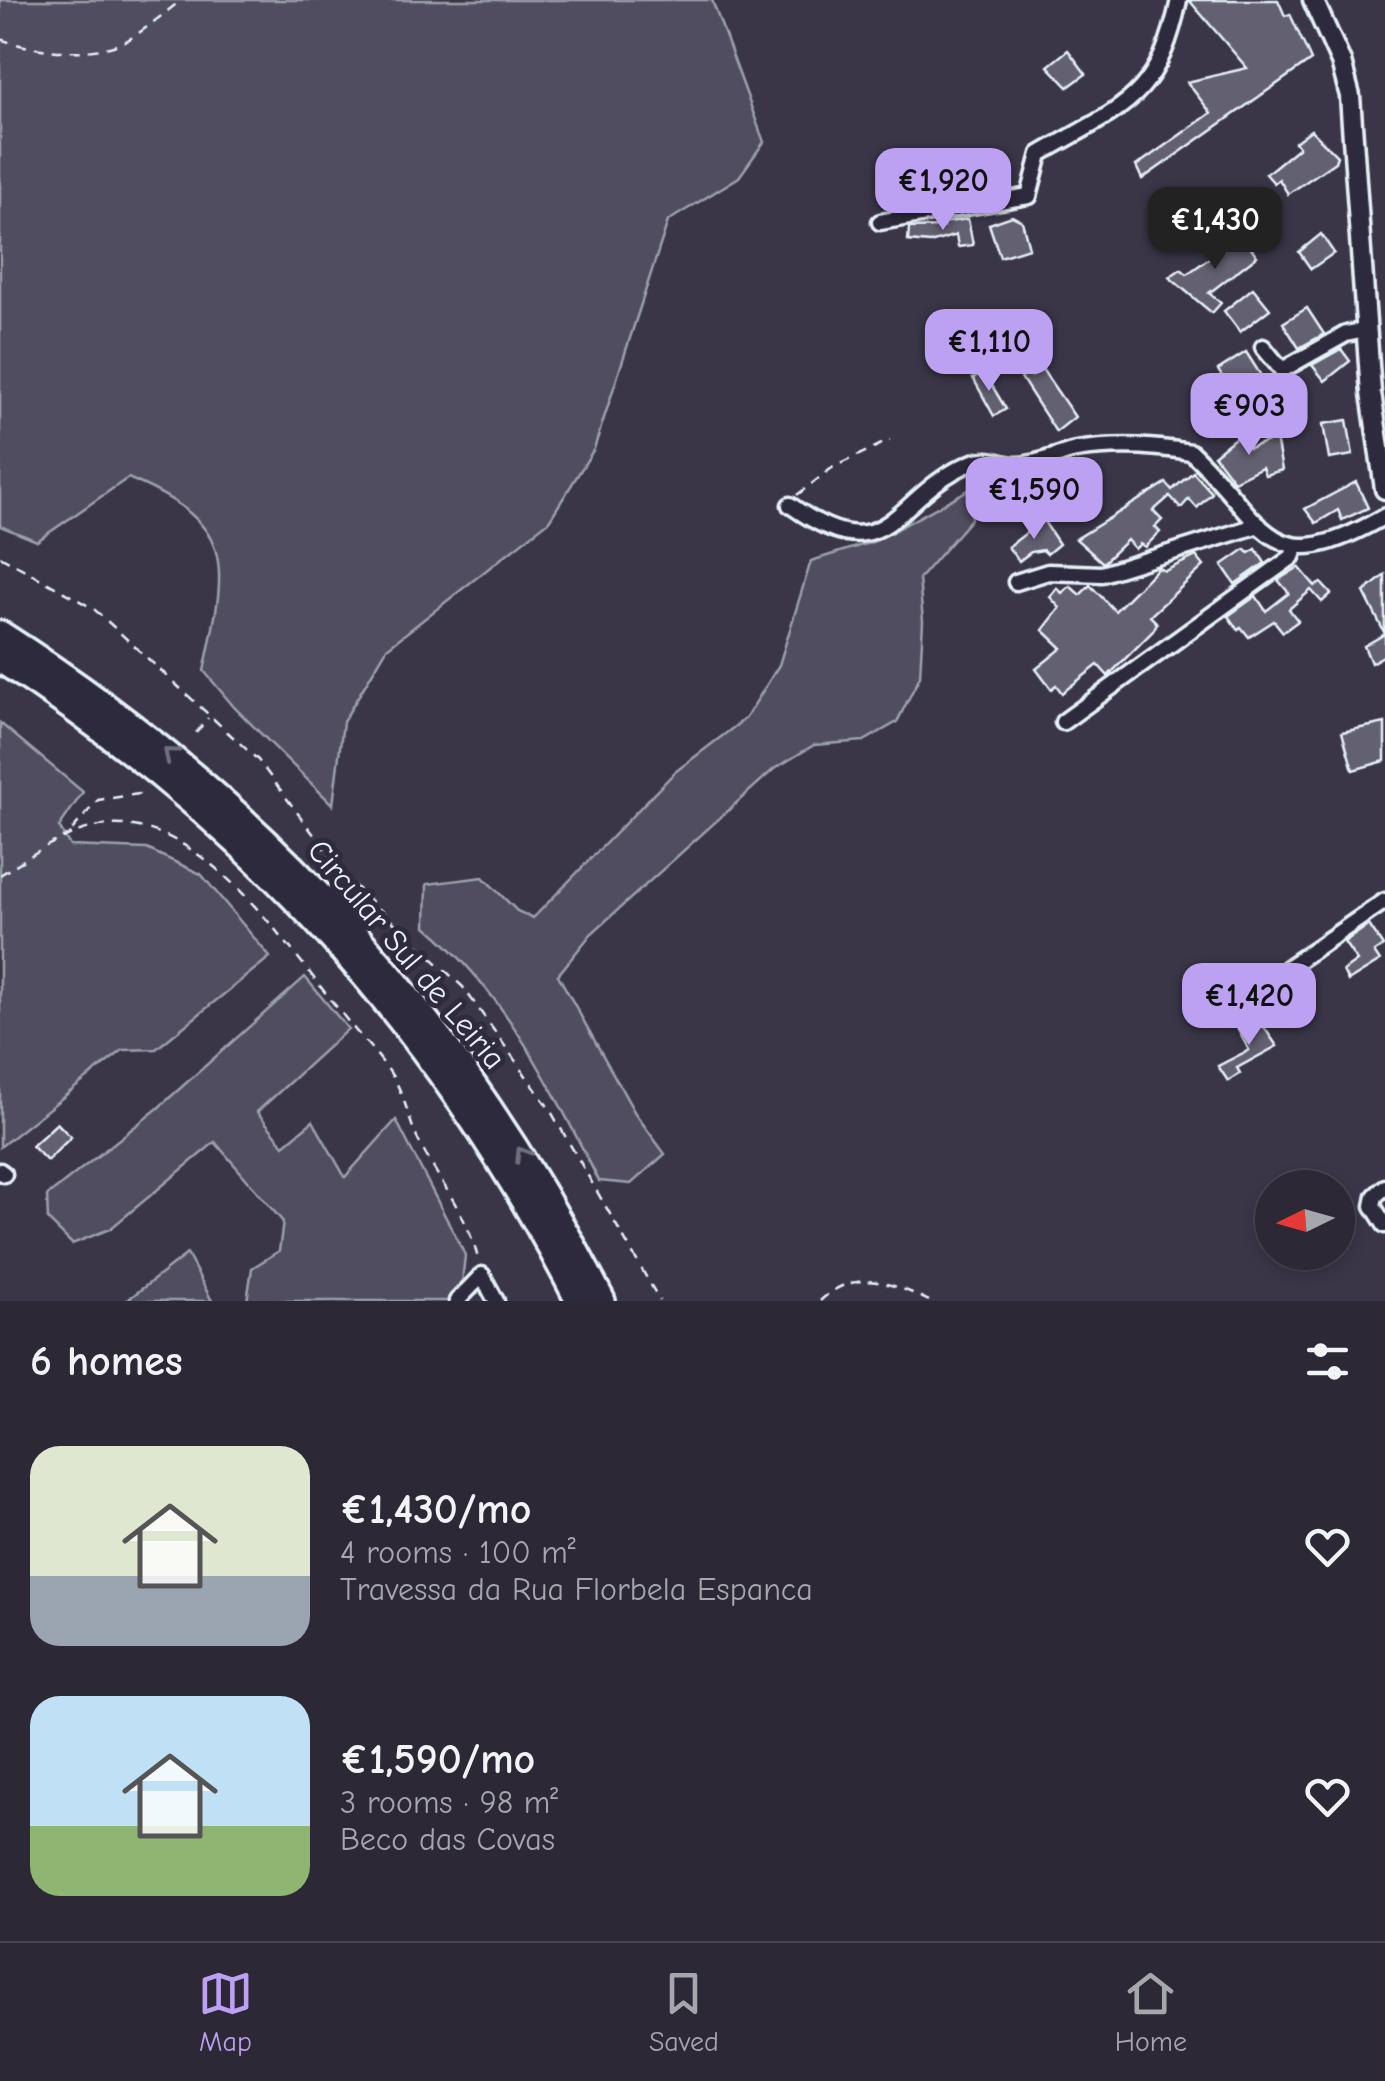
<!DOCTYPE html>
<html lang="en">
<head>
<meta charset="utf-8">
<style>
  body { margin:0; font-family:"Comic Neue",sans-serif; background:#34303e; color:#f1f3f6; height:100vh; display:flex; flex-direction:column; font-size:38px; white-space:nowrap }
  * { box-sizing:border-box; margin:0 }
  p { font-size:32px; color:#a6a6ad }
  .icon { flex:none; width:55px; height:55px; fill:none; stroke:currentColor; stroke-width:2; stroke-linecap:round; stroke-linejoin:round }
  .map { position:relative; height:1301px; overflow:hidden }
  .sheet { display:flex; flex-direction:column; background:#2c2836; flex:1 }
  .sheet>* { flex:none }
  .needle { width:65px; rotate:265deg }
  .controls { position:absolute; left:1255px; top:1170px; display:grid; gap:20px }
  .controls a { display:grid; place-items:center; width:100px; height:100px; border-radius:50%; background:#2c2836; box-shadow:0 5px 15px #0003,0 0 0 2px #484451; font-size:50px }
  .price { position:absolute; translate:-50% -85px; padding:0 22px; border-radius:20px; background:#bca0f2; color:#111; font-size:32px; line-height:65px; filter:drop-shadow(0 2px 5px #0008) }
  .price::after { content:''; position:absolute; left:50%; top:60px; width:30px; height:22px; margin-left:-15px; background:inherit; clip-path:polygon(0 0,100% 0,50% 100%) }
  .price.active { background:#222; color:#fff }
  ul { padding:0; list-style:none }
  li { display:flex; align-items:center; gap:30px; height:250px; padding:0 30px }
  li span { display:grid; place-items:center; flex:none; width:280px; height:200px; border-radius:30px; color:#555 }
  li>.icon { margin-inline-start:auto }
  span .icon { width:120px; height:120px; fill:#fffc; stroke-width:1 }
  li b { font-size:42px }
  h2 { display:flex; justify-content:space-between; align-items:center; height:120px; padding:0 30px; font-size:42px }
  .dock { display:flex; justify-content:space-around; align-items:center; height:140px; border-top:2px solid #484451; background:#2c2836; font-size:28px; color:#a6a6ad }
  .dock a { display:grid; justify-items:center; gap:5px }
  .dock .active { color:#bca0f2 }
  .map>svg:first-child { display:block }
  .green { fill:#504e5f; stroke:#9ca0ac; stroke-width:2.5 }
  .building { fill:#636171; stroke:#e8f1f8; stroke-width:2.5 }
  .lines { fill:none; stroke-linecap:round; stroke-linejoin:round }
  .minor-casing { stroke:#e8f1f8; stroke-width:21 }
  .tertiary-casing { stroke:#e8f1f8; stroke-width:25 }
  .motorway-casing { stroke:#e8f1f8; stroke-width:32 }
  .path { stroke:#e8f1f8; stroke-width:2.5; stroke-dasharray:10 8; stroke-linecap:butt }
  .minor { stroke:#2f2a3d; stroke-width:14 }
  .tertiary { stroke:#2f2a3d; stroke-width:18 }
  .motorway { stroke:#2f2a3d; stroke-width:25 }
  .oneway { stroke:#70707e }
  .labels { text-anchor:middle; stroke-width:10; stroke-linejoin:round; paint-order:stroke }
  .street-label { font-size:32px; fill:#e8f1f8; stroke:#2f2a3d }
</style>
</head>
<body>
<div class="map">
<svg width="1385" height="1301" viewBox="0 0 1385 1301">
  <rect width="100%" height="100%" fill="#3a3648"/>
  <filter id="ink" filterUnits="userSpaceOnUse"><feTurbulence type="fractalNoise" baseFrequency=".01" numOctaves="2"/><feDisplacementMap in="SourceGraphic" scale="20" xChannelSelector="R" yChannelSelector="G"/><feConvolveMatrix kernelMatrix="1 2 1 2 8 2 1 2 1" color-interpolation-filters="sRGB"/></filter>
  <g filter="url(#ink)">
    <g class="green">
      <path d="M0 0H712L764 142 739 177 668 221 594 449 549 521 387 648 343 722 333 805 234 707 204 671C226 567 240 525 128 478L37 541 0 526Z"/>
      <path d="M972 488 971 519 919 579 923 621 920 676 897 722 864 741 814 745 774 769 591 934 558 975 635 1113 665 1154 631 1184 599 1181C551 1087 508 996 426 926L427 884 483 877 517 911 533 918 675 772 746 718 779 665 811 561 875 541Z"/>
      <polygon points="0,723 83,792 59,827 70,846 147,849 201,874 270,957 156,1049 123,1050 0,1147"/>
      <polygon points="305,977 348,1029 257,1112 284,1145 313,1121 345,1177 396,1120 465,1255 462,1283 447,1301 247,1301 252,1268 279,1251 283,1222 215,1142 110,1229 72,1244 48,1220 47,1196 157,1109"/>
      <polygon points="187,1254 212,1301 126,1301"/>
    </g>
    <g class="building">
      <polygon points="1189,0 1278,0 1285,16 1290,14 1311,60 1142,179 1136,166 1211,113 1187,82 1247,68"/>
      <polygon points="1068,50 1086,74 1068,87 1048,66"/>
      <polygon points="1311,130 1337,156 1335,162 1288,194 1279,179 1274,183 1266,174 1299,147 1295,142"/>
      <polygon points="1012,216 1022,221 1029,248 1000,257 989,224"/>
      <polygon points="968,219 973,245 958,247 956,235 930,243 908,241 909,228 944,227 943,223"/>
      <polygon points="1321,234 1334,253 1311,269 1299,252"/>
      <polygon points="1242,235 1257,256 1209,293 1221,303 1212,313 1169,277 1181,269 1187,274"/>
      <polygon points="1253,288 1270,309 1240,332 1224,311"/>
      <polygon points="1307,308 1324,334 1299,348 1283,323"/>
      <polygon points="1341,349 1350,361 1325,381 1312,365"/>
      <polygon points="1013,350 1032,376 1042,369 1075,417 1056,432 1006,354"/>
      <polygon points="1246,352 1267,385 1237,402 1218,370"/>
      <polygon points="984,372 1006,409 994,416 973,378"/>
      <polygon points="1347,420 1353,455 1329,459 1323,424"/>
      <polygon points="1246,437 1249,448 1276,438 1282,470 1265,475 1262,467 1234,481 1214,455 1235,438"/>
      <polygon points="1193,472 1212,493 1197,508 1189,499 1181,508 1170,496 1153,511 1162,520 1155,527 1160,532 1145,547 1140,544 1135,549 1127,540 1103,563 1076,539 1166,483 1172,490"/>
      <polygon points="1356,482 1368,508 1342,520 1338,510 1316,523 1305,509"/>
      <polygon points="1043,520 1059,544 1047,554 1043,550 1031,552 1019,561 1008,547"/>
      <polygon points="1245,549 1249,553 1256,549 1265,563 1235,584 1222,565"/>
      <polygon points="1196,556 1204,566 1150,616 1157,623 1153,631 1108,676 1098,665 1062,693 1056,685 1051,689 1036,669 1062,648 1043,630 1060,608 1050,597 1057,588 1062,593 1070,586 1080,595 1090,585 1115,611 1158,568 1165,571"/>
      <polygon points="1299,567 1315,586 1321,583 1331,594 1322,602 1311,590 1289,609 1298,621 1283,632 1274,621 1249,637 1241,627 1238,630 1228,616 1256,596 1266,611 1289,593 1278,580"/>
      <polygon points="1385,575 1385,655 1371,663 1364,646 1385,634 1364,592"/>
      <polygon points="1385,723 1385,761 1353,770 1342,732"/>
      <polygon points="1369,925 1383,946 1374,952 1380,961 1348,981 1343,971 1357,961 1344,942"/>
      <polygon points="1259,1020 1277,1046 1237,1068 1240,1073 1228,1081 1218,1066 1249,1050 1238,1030"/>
      <polygon points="57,1123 71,1137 47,1161 32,1146"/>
    </g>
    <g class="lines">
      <g class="minor-casing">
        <g id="minor">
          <path d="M880 222 1029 196 1040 154C1122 106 1158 101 1179 0"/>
          <polyline points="1263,347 1282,370 1346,334 1366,330"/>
          <path d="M790 505C891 577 891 495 973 462 990 456 1001 465 1017 465 1038 465 1057 454 1076 450 1113 444 1155 446 1191 452 1269 525 1267 584 1385 516"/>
          <polyline points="1016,582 1048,572 1102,574 1259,525"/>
          <polyline points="1063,722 1292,557 1296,547"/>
          <polyline points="1287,1011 1280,980 1287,968 1385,901"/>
          <polyline points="0,1171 4,1174"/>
          <polyline points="1385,1187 1375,1196 1373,1206 1385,1225"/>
          <polyline points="457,1301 482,1275 496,1301"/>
        </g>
      </g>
      <g class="tertiary-casing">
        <polyline id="tertiary" points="1313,0 1341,62 1350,96 1371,393 1385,489"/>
      </g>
      <g class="motorway-casing">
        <g id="motorway">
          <path d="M0 634C267 804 458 1020 602 1301"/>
          <path d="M0 659C255 822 442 1032 579 1301"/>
        </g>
      </g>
      <g class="path">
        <path d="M0 39C35 52 98 59 131 38 149 27 165 12 182 0"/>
        <polyline points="797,495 832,468 890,440"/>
        <polyline points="0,556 94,609 258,760 347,879 463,987 549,1108 660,1301"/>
        <polyline points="196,733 208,718"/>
        <polyline points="72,830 98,800 146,793"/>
        <path d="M0 875C46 846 89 813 147 829 226 851 293 954 343 1015 358 1035 377 1053 391 1074 406 1096 408 1121 420 1144 440 1183 468 1215 478 1259"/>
        <path d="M820 1301C854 1268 891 1282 929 1301"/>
      </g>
      <use href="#minor" class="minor"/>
      <use href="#tertiary" class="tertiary"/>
      <use href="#motorway" class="motorway"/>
    </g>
    <defs><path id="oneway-chevron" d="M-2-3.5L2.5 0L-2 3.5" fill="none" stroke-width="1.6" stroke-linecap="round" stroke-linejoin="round" transform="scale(2.5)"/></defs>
    <g class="oneway">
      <use href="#oneway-chevron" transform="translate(170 754) rotate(-140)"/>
      <use href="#oneway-chevron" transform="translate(522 1154) rotate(-122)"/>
    </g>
  </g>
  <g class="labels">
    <g class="street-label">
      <text transform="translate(407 954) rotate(50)" y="11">Circular Sul de Leiria</text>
    </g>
  </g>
</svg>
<div class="controls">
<a><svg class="needle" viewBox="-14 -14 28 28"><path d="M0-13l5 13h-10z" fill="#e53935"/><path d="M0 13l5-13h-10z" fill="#a6a6ad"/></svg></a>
</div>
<b class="price" style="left:943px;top:233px">€1,920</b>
<b class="price active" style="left:1215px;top:272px">€1,430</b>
<b class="price" style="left:989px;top:394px">€1,110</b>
<b class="price" style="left:1249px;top:458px">€903</b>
<b class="price" style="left:1034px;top:542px">€1,590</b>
<b class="price" style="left:1249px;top:1048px">€1,420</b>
</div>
<section class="sheet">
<h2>6 homes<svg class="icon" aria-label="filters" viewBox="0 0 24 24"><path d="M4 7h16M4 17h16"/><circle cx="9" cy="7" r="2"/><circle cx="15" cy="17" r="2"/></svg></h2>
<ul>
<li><span style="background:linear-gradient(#dfe7d0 65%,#9aa5b1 0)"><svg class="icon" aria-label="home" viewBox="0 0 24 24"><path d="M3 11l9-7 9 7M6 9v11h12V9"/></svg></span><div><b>€1,430/mo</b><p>4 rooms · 100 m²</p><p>Travessa da Rua Florbela Espanca</p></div><svg class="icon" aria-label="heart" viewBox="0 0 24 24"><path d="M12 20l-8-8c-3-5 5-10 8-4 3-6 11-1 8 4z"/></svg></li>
<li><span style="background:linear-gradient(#bfe0f5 65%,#8fb573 0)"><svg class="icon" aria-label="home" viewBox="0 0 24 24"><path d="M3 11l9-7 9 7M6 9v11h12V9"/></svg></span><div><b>€1,590/mo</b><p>3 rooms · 98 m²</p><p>Beco das Covas</p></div><svg class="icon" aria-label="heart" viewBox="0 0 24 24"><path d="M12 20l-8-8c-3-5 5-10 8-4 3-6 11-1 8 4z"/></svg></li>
</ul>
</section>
<nav class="dock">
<a class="active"><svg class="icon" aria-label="map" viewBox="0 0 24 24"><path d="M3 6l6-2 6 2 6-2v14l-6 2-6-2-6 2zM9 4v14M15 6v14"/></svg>Map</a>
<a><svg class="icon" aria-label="saved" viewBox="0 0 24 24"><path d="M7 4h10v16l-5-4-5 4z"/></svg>Saved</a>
<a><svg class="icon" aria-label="home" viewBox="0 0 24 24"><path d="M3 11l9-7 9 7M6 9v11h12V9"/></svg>Home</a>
</nav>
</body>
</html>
